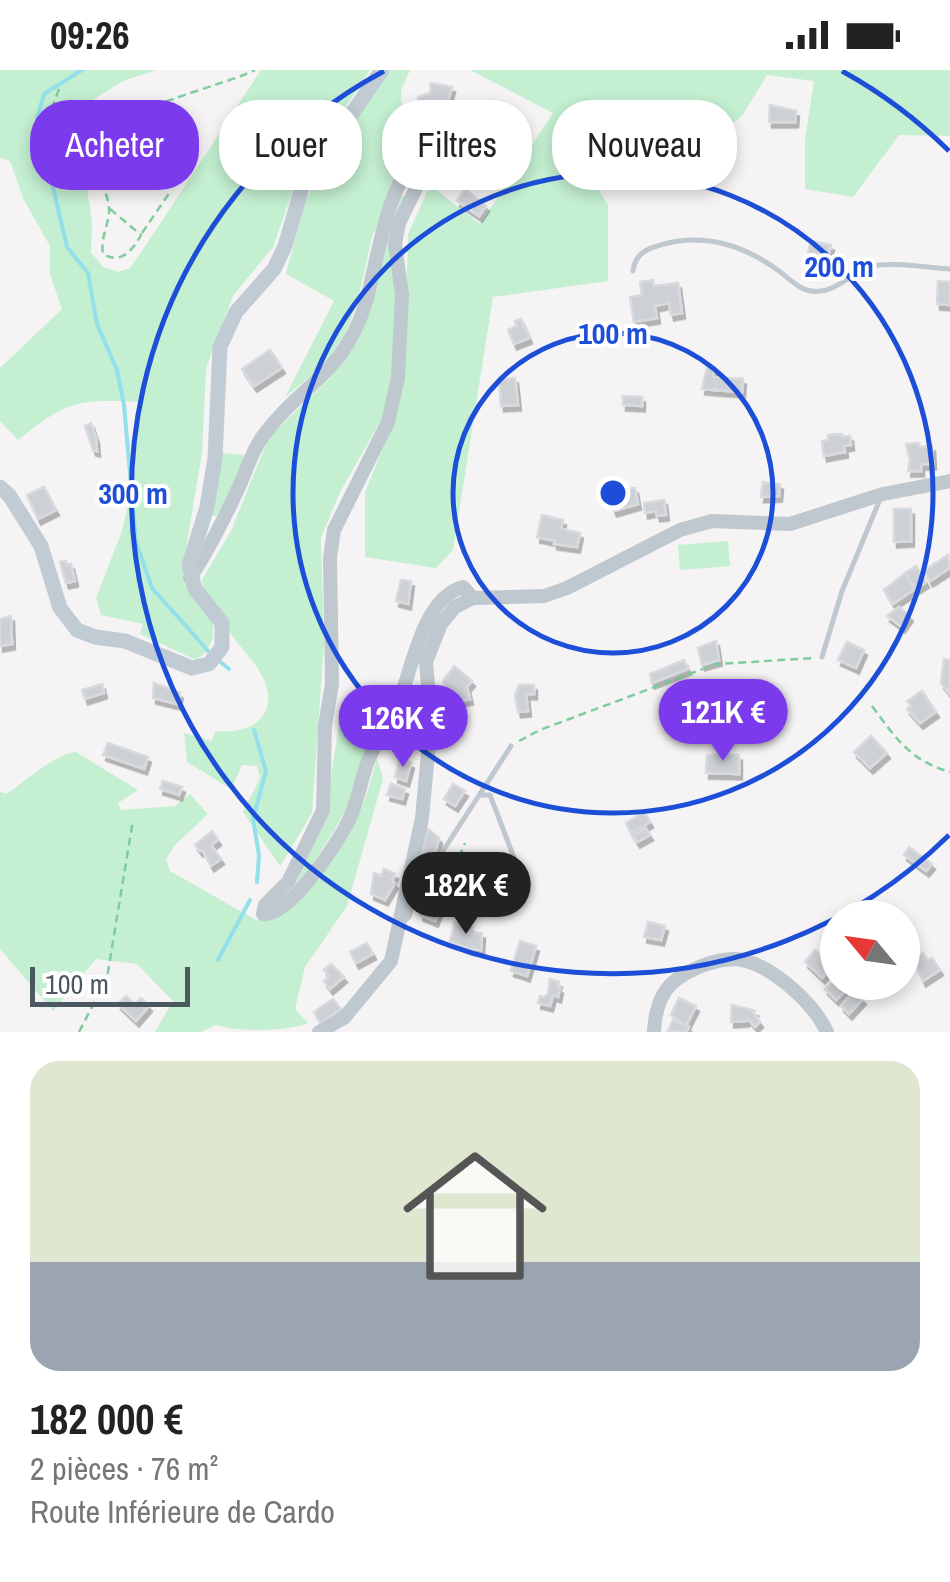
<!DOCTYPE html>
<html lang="fr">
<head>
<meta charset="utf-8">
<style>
  body { margin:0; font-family:"Archivo Narrow",sans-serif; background:#f2f2f2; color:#222; height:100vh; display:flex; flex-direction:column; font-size:38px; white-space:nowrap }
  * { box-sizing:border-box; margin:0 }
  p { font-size:32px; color:#767676 }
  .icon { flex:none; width:55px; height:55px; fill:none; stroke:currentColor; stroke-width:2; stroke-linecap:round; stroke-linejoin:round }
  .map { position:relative; height:962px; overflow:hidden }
  .details { display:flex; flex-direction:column; background:#fff; flex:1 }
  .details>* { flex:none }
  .guide { position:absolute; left:30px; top:30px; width:890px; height:90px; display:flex; gap:20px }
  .needle { width:65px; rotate:299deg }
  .fabs { position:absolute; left:820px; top:830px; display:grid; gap:20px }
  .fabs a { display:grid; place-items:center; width:100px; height:100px; border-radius:50%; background:#fff; box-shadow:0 5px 15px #0003; font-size:50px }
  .scale { position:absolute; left:30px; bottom:25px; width:160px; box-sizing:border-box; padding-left:10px; border:5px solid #4b5860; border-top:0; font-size:28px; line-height:35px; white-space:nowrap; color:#4b5860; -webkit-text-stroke:8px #fff; paint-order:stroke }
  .price { position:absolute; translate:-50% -85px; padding:0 22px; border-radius:35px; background:#7c3aed; color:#fff; font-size:32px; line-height:65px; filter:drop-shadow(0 2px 5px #0008) }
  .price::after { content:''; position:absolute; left:50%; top:60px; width:30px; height:22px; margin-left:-15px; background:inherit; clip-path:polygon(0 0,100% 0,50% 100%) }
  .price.active { background:#222; color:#fff }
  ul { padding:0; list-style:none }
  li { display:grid; align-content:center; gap:20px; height:530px; padding:0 30px }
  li+li { border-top:2px solid #e0e0e0 }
  li span { display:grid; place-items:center; height:310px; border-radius:30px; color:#555 }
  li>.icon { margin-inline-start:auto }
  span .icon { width:180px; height:180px; fill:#fffc; stroke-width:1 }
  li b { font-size:42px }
  .tag { padding:0 35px; border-radius:40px; background:#fff; box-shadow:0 5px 15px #0003; font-size:35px; line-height:90px }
  .tag.active { background:#7c3aed; color:#fff }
  .status { display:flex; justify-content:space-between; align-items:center; height:70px; padding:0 50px; background:#fff; direction:ltr }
  .status svg { height:28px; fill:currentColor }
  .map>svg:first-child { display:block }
  .green { fill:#c4efd1 }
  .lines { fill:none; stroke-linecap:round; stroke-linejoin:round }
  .stream { stroke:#93e0eb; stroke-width:4 }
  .building { fill:#cdd0d5; stroke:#d7dade; stroke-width:2.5; filter:url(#shadow) }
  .path { stroke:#7dcd9e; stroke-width:2.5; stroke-dasharray:8 5; stroke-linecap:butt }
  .service { stroke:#bfc8ce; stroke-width:5 }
  .tertiary { stroke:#bfc8ce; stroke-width:14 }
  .secondary { stroke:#c0cbd3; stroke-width:15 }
  .ring { fill:none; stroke:#1d4ed8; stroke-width:5 }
  .centre { fill:#1d4ed8; stroke:#fff; stroke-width:5 }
  .ring-label { font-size:30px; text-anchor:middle; font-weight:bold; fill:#1d4ed8; stroke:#fff; stroke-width:8; stroke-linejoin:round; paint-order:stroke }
</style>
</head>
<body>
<div class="status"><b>09:26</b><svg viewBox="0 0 49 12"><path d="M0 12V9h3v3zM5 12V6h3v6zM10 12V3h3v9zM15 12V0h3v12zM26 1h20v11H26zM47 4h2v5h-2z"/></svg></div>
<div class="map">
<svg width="950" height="962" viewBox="0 0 950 962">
  <defs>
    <filter id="shadow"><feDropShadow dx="3" dy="5.5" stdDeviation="0" flood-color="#0004"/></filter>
  </defs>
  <rect width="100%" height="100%" fill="#f5f3f3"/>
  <g class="green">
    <path d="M0 0H156L123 11 58 52 86 113 92 151 91 182 103 197 118 202 130 198 144 178 261 0H370L296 112 273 177 233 226 206 298 202 383 184 490 185 513 213 552V568L206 582 196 590 140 564 143 554 101 545 96 528 122 461 134 410 139 332C77 329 67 331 18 370L0 351V298L62 239 50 204V176L23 128 10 91 0 88Z"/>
    <polygon points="390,0 410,0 401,20 404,69 414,74 372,167 357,234 344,267 324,295 285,327 334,231 286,204 305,132 324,93"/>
    <polygon points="470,0 950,0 950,66 899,65 853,127 805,119 805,70 814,11 767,5 742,46 716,66 673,32 598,119 608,135 608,211 493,227 453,480 436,498 365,487 365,422 395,349 404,300 408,164 430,115 480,154 553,43"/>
    <path d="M402 125 405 127 391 163 390 190 397 220 394 282 386 341 339 424 321 468 324 573 312 743 280 796 243 742 260 708 257 696 242 695 231 719 187 692 184 663 211 671 216 661C245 664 277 651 266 615 260 596 242 580 231 564 221 549 212 533 203 517L202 510 231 461 269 367 329 309 355 274 387 152Z"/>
    <polygon points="221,383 244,385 238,407 216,447 211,444"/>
    <polygon points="728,471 730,496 680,500 678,475"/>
    <path d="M340 647 366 651C381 700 323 778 297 817L293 814 324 753Z"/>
    <path d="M76 682 138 720 118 733 121 740 175 736 190 724 208 744 175 775 166 789 170 801 256 850C291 849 347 772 360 741 368 724 372 705 377 688L383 709 347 836 305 897 295 939 308 953C283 962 239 962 216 955L201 962H155L173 931 137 894 96 889 53 941 0 879V722L6 724C25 712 56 683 76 682Z"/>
  </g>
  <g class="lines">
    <g class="stream">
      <polyline points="82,0 44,24 37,49 67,177 88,203 97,254 117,300 124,335 136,472 152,518 210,583"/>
      <polyline points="217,589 229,599"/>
      <polyline points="254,660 266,701 253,749 259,785 257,812"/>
      <polyline points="218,890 250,830"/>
    </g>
  </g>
  <g class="building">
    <polygon points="431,13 452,17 448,31 418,33 418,27 430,23"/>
    <polygon points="770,35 796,41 795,52 769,52"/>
    <polygon points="460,38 487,46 481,66 454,60"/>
    <polygon points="501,62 521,72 514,85 494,75"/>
    <polygon points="465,119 486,136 479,146 457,131"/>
    <polygon points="811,171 831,175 828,187 808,183"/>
    <polygon points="653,210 654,216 678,213 682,243 671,245 669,233 655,236 657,248 634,252 630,227 642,225 640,212"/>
    <polygon points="938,211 950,212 950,235 937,234"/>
    <polygon points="521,249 529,268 514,274 508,260 517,256 515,251"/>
    <polygon points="270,280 282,298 254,316 242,299"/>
    <polygon points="707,298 714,298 713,307 743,309 742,322 715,320 716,317 713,320 702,319"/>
    <polygon points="515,308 518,335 501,336 499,310"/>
    <polygon points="623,326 642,327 642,336 623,335"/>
    <polygon points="91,353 96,368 97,381 93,380 85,356"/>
    <polygon points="842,364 842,367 850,366 851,375 844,376 845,382 824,386 822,371 829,370 828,365"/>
    <polygon points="919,373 919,377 932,376 933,394 921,394 921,401 908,401 910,390 906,374"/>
    <polygon points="763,412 780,414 779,426 761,427"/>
    <polygon points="44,417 56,440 38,449 27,425"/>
    <polygon points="635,418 638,434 614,441 605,423"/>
    <polygon points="664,430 666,445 657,446 656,441 645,443 644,433"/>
    <polygon points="894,439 911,439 911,471 894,472"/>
    <polygon points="542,445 563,450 561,459 580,463 577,477 554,474 555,471 537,467"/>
    <polygon points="948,485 950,498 930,511 924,501"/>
    <polygon points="66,491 67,495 71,494 75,511 66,513 60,492"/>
    <polygon points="916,496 926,512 915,519 905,503"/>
    <polygon points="905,503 915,519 893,534 884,520"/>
    <polygon points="401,510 411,511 408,534 396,531"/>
    <polygon points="899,537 910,546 902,557 887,546"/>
    <polygon points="11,546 12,574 0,576 0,549"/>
    <polygon points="716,571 719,590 702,595 698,578"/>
    <polygon points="847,572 864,580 856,598 838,590"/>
    <polygon points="944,589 950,590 950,624 941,613"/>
    <polygon points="684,590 688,599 652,613 650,604"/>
    <polygon points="454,596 472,611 467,617 470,629 452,633 449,627 443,611"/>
    <polygon points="154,613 180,623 177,634 153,628"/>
    <polygon points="102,614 104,623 85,629 82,620"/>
    <polygon points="519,615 534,615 534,624 526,624 528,641 518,642 515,625"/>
    <polygon points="922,621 936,642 920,653 907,639 911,636 907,631"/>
    <polygon points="871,666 887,683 870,698 854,682"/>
    <polygon points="108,673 148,687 144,699 103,685"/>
    <polygon points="707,685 739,685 739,704 706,703"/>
    <polygon points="400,689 411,693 406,711 395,707"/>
    <polygon points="163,711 182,717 179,725 160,719"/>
    <polygon points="391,714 405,719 402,729 387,725"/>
    <polygon points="453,714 465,721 455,736 444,729"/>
    <polygon points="644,742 650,752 644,756 650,765 637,772 633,766 643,760 641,757 631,763 626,753"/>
    <polygon points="428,759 439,768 434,788 421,784"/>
    <polygon points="212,761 218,770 211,775 221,789 211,796 202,779 200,781 195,775"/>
    <polygon points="909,777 932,794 926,801 904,785"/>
    <polygon points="384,799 395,804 392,811 395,813 385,830 371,824 374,803 381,806"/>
    <polygon points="456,803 465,808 456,824 448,819"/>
    <polygon points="428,822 444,828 435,851 420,845"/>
    <polygon points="455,852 472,857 470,863 482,863 481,880 469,879 450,871"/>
    <polygon points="648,852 665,856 661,870 644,867"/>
    <polygon points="520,871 536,876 527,906 511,901"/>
    <polygon points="367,873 373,884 356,893 350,882"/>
    <polygon points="815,880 832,896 822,908 805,892"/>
    <polygon points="923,883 928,890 932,888 940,900 923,911 913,890"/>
    <polygon points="331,894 344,907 330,919 324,911 329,906 324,900"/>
    <polygon points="838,907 838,912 851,915 836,930 825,919"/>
    <polygon points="550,909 559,912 557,917 560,918 558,927 553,925 550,936 538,933 540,926 544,927 548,924"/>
    <polygon points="854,921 863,929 849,944 841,936"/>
    <polygon points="126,926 135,934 141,928 149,936 136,951 118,934"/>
    <polygon points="679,928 696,936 686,956 671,945"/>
    <polygon points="333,929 341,939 321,953 314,942"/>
    <polygon points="732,935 755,941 753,943 760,952 755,957 747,948 746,951 731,952"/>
    <polygon points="673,950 689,957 686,962 668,961"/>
  </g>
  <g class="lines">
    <g class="path">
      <polyline points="59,19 52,38 62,54 100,65"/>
      <path d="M110 139 141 165C133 180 121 195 103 184 100 167 110 153 109 138 108 118 89 97 95 77 104 42 221 17 255 0"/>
      <polyline points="142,163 170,122"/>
      <path d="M872 636C896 668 909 690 950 702"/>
      <polyline points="519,671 540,660 716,594 816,588"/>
      <polyline points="459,787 465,773"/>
      <polyline points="431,812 440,817 447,811"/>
      <polyline points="79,962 107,908 133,750"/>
    </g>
    <g class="service">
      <path d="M633 201C635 183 648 178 664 174 706 163 745 176 779 201 788 208 799 219 811 221 832 225 848 206 866 198 885 190 929 198 950 199"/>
      <polyline points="822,587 842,521 881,427"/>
      <polyline points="481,725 490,725 516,793 508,815"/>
      <polyline points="403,852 409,847 417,821 511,676"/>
    </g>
    <g class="tertiary">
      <path d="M190 508C208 481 223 451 237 421 246 403 251 382 263 366 301 314 343 305 365 235 377 197 385 118 415 93L423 99 422 106 399 153 395 174 402 225 398 308 388 352 334 460 330 488 332 614 325 655 323 740 288 812 265 835 263 844C289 847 338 773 349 750 358 731 361 710 368 691 377 669 392 650 400 628 413 596 423 528 463 517L473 528"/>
      <polyline points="319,962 344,948 391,891 422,748 431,651 426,592 441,554 455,537 473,528 544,526 567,518 680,460 712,451 790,454 883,424 950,411"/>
      <path d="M654 962C656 922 671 907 707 894 720 890 733 887 746 891 776 899 814 934 827 962"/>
    </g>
    <polyline class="secondary" points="0,417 9,425 41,476 60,538 77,560 95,567 125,571 192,598 209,594 222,577 222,553 195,519 189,495 207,437 215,388 220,277 236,242 274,199 285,176 303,114 382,0"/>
  </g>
  <g class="ring">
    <circle cx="613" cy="423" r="160"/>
    <circle cx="613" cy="423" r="320"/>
    <path d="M949 765A480 480 0 1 1 384 1M842 1A480 480 0 0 1 949 81"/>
  </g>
  <circle cx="613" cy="423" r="15" class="centre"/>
  <g class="ring-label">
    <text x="839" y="207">200 m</text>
    <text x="613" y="274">100 m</text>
    <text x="133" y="434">300 m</text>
  </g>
</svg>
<div class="fabs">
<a><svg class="needle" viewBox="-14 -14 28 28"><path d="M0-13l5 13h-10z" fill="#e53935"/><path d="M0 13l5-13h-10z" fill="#767676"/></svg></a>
</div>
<div class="scale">100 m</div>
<b class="price" style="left:723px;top:694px">121K €</b>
<b class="price" style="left:403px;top:700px">126K €</b>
<b class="price active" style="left:466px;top:867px">182K €</b>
<div class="guide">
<a class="tag active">Acheter</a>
<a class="tag">Louer</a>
<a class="tag">Filtres</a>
<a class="tag">Nouveau</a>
</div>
</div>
<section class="details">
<ul>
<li><span style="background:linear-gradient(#dfe7d0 65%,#9aa5b1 0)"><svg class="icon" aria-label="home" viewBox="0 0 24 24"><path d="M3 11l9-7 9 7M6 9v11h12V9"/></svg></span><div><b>182 000 €</b><p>2 pièces · 76 m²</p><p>Route Inférieure de Cardo</p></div></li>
</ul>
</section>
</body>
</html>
